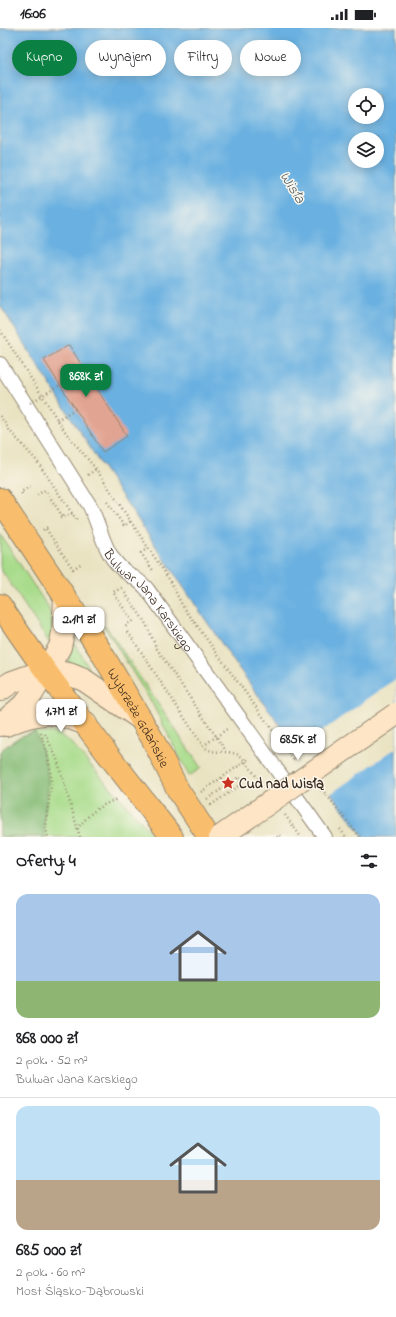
<!DOCTYPE html>
<html lang="pl">
<head>
<meta charset="utf-8">
<style>
  body { margin:0; font-family:"Indie Flower",sans-serif; background:#f2f2f2; color:#202124; height:100vh; display:flex; flex-direction:column; font-size:15px; white-space:nowrap }
  * { box-sizing:border-box; margin:0 }
  p { font-size:13px; color:#757577 }
  .icon { flex:none; width:22px; height:22px; fill:none; stroke:currentColor; stroke-width:2; stroke-linecap:round; stroke-linejoin:round }
  .map { position:relative; height:809px; overflow:hidden }
  .sheet { display:flex; flex-direction:column; background:#fff; flex:1 }
  .sheet>* { flex:none }
  .hud { position:absolute; left:12px; top:12px; width:372px; height:36px; display:flex; gap:8px }
  .tools { position:absolute; left:348px; top:60px; display:grid; gap:8px }
  .tools a { display:grid; place-items:center; width:36px; height:36px; border-radius:50%; background:#fff; box-shadow:0 2px 10px #0003; font-size:20px }
  .price { position:absolute; translate:-50% -34px; padding:0 9px; border-radius:8px; background:#fff; color:#222; font-size:13px; line-height:26px; filter:drop-shadow(0 1px 2px #0008) }
  .price::after { content:''; position:absolute; left:50%; top:24px; width:12px; height:9px; margin-left:-6px; background:inherit; clip-path:polygon(0 0,100% 0,50% 100%) }
  .price.selected { background:#0b8043; color:#fff }
  ul { padding:0; list-style:none }
  li { display:grid; align-content:center; gap:8px; height:212px; padding:0 16px }
  li+li { border-top:1px solid #e0e0e0 }
  li span { display:grid; place-items:center; height:124px; border-radius:12px; color:#555 }
  li>.icon { margin-inline-start:auto }
  span .icon { width:72px; height:72px; fill:#fffc; stroke-width:1 }
  li b { font-size:17px }
  h2 { display:flex; justify-content:space-between; align-items:center; height:48px; padding:0 16px; font-size:17px }
  .pill { padding:0 14px; border-radius:18px; background:#fff; box-shadow:0 2px 10px #0003; font-size:14px; line-height:36px }
  .pill.selected { background:#0b8043; color:#fff }
  .status { display:flex; justify-content:space-between; align-items:center; height:28px; padding:0 20px; background:#fff; direction:ltr }
  .status svg { height:11px; fill:currentColor }
  .map>svg:first-child { display:block }
  .green { fill:#a8dc8b; stroke:#728354 }
  .forest { fill:#86bc77; stroke:#60734a }
  .water { fill:#6bb1e1; stroke:#536e80; fill-rule:evenodd }
  .pier { fill:#eae3c2 }
  .building { fill:#e2a492 }
  .lines { fill:none; stroke-linecap:round; stroke-linejoin:round }
  .pedestrian-casing { stroke:#928670; stroke-width:16 }
  .secondary-casing { stroke:#928670; stroke-width:24 }
  .primary-casing { stroke:#928670; stroke-width:24 }
  .path { stroke:#928670; stroke-width:2.5; stroke-dasharray:1 3; stroke-linecap:butt }
  .pedestrian { stroke:#fff; stroke-width:14 }
  .secondary { stroke:#fde5c5; stroke-width:22 }
  .primary { stroke:#f9be6d; stroke-width:22 }
  .tram { stroke:#3b2a1e; stroke-width:1 }
  .secondary-bridge-casing { stroke:#928670; stroke-width:24; stroke-linecap:butt }
  .path-bridge { stroke:#928670; stroke-width:2.5; stroke-dasharray:1 3; stroke-linecap:butt }
  .secondary-bridge { stroke:#fde5c5; stroke-width:22 }
  .labels { text-anchor:middle; stroke-width:3; stroke-linejoin:round; paint-order:stroke }
  .street-label { font-size:14px; fill:#3b2a1e; stroke:#fbf7ec }
  .poi-label { font-size:14px; font-weight:bold; fill:#3b2a1e; stroke:#fbf7ec; text-anchor:start }
  .water-label { font-size:15px; font-style:italic; fill:#4c5962; stroke:#fbf7ec }
</style>
</head>
<body>
<div class="status"><b>16:06</b><svg viewBox="0 0 49 12"><path d="M0 12V9h3v3zM5 12V6h3v6zM10 12V3h3v9zM15 12V0h3v12zM26 1h20v11H26zM47 4h2v5h-2z"/></svg></div>
<div class="map">
<svg width="396" height="809" viewBox="0 0 396 809">
  <rect width="100%" height="100%" fill="#fbf7ec"/>
  <filter id="ink" filterUnits="userSpaceOnUse"><feTurbulence type="fractalNoise" baseFrequency=".025" numOctaves="2"/><feDisplacementMap in="SourceGraphic" scale="8" xChannelSelector="R" yChannelSelector="G"/><feConvolveMatrix kernelMatrix="1 2 1 2 8 2 1 2 1" color-interpolation-filters="sRGB"/></filter>
  <filter id="wash" filterUnits="userSpaceOnUse"><feTurbulence type="fractalNoise" baseFrequency=".012" numOctaves="4" result="noise"/><feDisplacementMap in="SourceGraphic" scale="16" xChannelSelector="R" yChannelSelector="G"/><feGaussianBlur stdDeviation="0.9" result="paint"/><feColorMatrix in="noise" values="0 0 0 0 0 0 0 0 0 0 0 0 0 0 0 0 0 1.4 0 .05"/><feComposite in="paint" operator="in"/></filter>
  <g filter="url(#wash)">
    <rect width="100%" height="100%" fill="#eae3c2"/>
    <g class="green">
      <path d="M0 506 48 579C53 592 54 603 51 617L0 540Z"/>
      <polygon points="105,597 201,740 189,748 152,675 104,598"/>
      <polygon points="73,615 75,616 89,641 88,643 68,635 71,616"/>
      <path d="M39 702 40 704 56 705 69 713 155 809H0V723C12 714 23 705 39 702Z"/>
    </g>
    <path class="forest" d="M35 703C41 720 48 738 48 757 47 776 42 790 45 809H0V723L19 709Z"/>
    <path class="water" d="M0 0H396V809H364L294 717 230 628 99 434 0 277ZM355 67H377V89H355ZM355 111H377V133H355Z"/>
    <polygon class="pier" points="396,651 396,720 329,767 295,722"/>
    <g id="blocks">
      <polygon class="building" points="69,317 127,408 103,424 44,332"/>
    </g>
  </g>
  <g filter="url(#ink)">
    <use href="#blocks" fill-opacity="0" stroke="#928670" stroke-width="1"/>
    <g class="lines">
      <g class="pedestrian-casing">
        <g id="pedestrian">
          <path id="s1" d="M0 336 90 478C100 498 103 521 118 537 127 547 138 550 147 561L325 809"/>
        </g>
      </g>
      <g class="secondary-casing">
        <g id="secondary">
          <polyline points="0,662 12,654 46,642 69,646 84,652 141,691"/>
          <polyline points="0,697 27,674 60,619 63,605 65,570"/>
          <path d="M6 697C20 691 38 684 53 686 64 687 75 692 86 696"/>
        </g>
      </g>
      <g class="primary-casing">
        <g id="primary">
          <path id="s2" d="M0 471 100 622 152 710 178 762 209 809"/>
          <path d="M0 577C53 657 113 733 172 809"/>
        </g>
      </g>
      <g class="path">
        <polyline points="0,302 66,405 96,441 171,554 182,577 295,733"/>
        <polyline points="0,388 10,403 36,432 78,494"/>
        <polyline points="57,392 75,381"/>
        <polyline points="88,447 96,441"/>
        <polyline points="22,466 21,464 31,458"/>
        <polyline points="37,467 45,462 63,489"/>
        <polyline points="107,474 124,498 131,493"/>
        <polyline points="60,490 74,485"/>
        <polyline points="46,501 73,541 82,535"/>
        <polyline points="43,502 49,498"/>
        <polyline points="148,520 141,525 154,544"/>
        <polyline points="122,560 113,564 132,593 125,599"/>
        <polyline points="125,565 145,594 157,621 226,723"/>
        <path d="M128 604 203 718C215 729 227 719 242 729L262 756"/>
        <path d="M41 705C46 722 52 739 51 757 50 774 43 792 48 809"/>
        <polyline points="45,706 57,731 80,809"/>
        <polyline points="203,718 227,701"/>
        <polyline points="321,762 325,765 360,809"/>
        <polyline points="201,764 250,730"/>
        <polyline points="207,771 239,749 243,755 211,777 212,778"/>
        <polyline points="285,787 301,809"/>
        <path d="M77 801C91 784 97 779 117 771"/>
        <polyline points="340,801 346,809"/>
        <polyline points="277,809 280,807 282,809"/>
      </g>
      <use href="#pedestrian" class="pedestrian"/>
      <use href="#secondary" class="secondary"/>
      <use href="#primary" class="primary"/>
      <g class="tram">
        <polyline points="212,809 396,680"/>
        <polyline points="228,809 396,691"/>
      </g>
      <g class="secondary-bridge-casing">
        <polyline id="secondary-bridge" points="220,809 396,686"/>
      </g>
      <polyline class="path-bridge" points="30,375 60,357"/>
      <use href="#secondary-bridge" class="secondary-bridge"/>
    </g>
  </g>
  <defs>
    <g id="sight-bare" transform="scale(1.08)"><path d="M0-6L1.8-2.2L6-1.7L2.9 1.2L3.7 5.4L0 3.3L-3.7 5.4L-2.9 1.2L-6-1.7L-1.8-2.2Z" fill="#c8321e" stroke="#fbf7ec" stroke-width="2.5" paint-order="stroke"/></g>
  </defs>
  <g fill-rule="evenodd">
    <use href="#sight-bare" x="228" y="755"/>
  </g>
  <g class="labels">
    <g class="street-label">
      <text dy="5" stroke="none"><textPath href="#s1" startOffset="281">Bulwar Jana Karskiego</textPath></text>
      <text dy="5" stroke="none"><textPath href="#s2" startOffset="259">Wybrzeże Gdańskie</textPath></text>
    </g>
    <g class="poi-label">
      <text x="239" y="760">Cud nad Wisłą</text>
    </g>
    <g class="water-label">
      <text transform="translate(293 159) rotate(58)" y="5">Wisła</text>
    </g>
  </g>
</svg>
<div class="tools">
<a><svg class="icon" aria-label="locate" viewBox="0 0 24 24"><circle cx="12" cy="12" r="6"/><path d="M12 2v4M12 18v4M2 12h4M18 12h4"/></svg></a>
<a><svg class="icon" aria-label="layers" viewBox="0 0 24 24"><path d="M12 4l9 5-9 5-9-5zM3 14l9 5 9-5"/></svg></a>
</div>
<b class="price selected" style="left:86px;top:370px">868K zł</b>
<b class="price" style="left:79px;top:613px">2.1M zł</b>
<b class="price" style="left:61px;top:705px">1.7M zł</b>
<b class="price" style="left:298px;top:733px">685K zł</b>
<div class="hud">
<a class="pill selected">Kupno</a>
<a class="pill">Wynajem</a>
<a class="pill">Filtry</a>
<a class="pill">Nowe</a>
</div>
</div>
<section class="sheet">
<h2>Oferty: 4<svg class="icon" aria-label="filters" viewBox="0 0 24 24"><path d="M4 7h16M4 17h16"/><circle cx="9" cy="7" r="2"/><circle cx="15" cy="17" r="2"/></svg></h2>
<ul>
<li><span style="background:linear-gradient(#a9c7e8 70%,#8fb573 0)"><svg class="icon" aria-label="home" viewBox="0 0 24 24"><path d="M3 11l9-7 9 7M6 9v11h12V9"/></svg></span><div><b>868 000 zł</b><p>2 pok. · 52 m²</p><p>Bulwar Jana Karskiego</p></div></li>
<li><span style="background:linear-gradient(#bfe0f5 60%,#b9a48a 0)"><svg class="icon" aria-label="home" viewBox="0 0 24 24"><path d="M3 11l9-7 9 7M6 9v11h12V9"/></svg></span><div><b>685 000 zł</b><p>2 pok. · 60 m²</p><p>Most Śląsko-Dąbrowski</p></div></li>
</ul>
</section>
</body>
</html>
